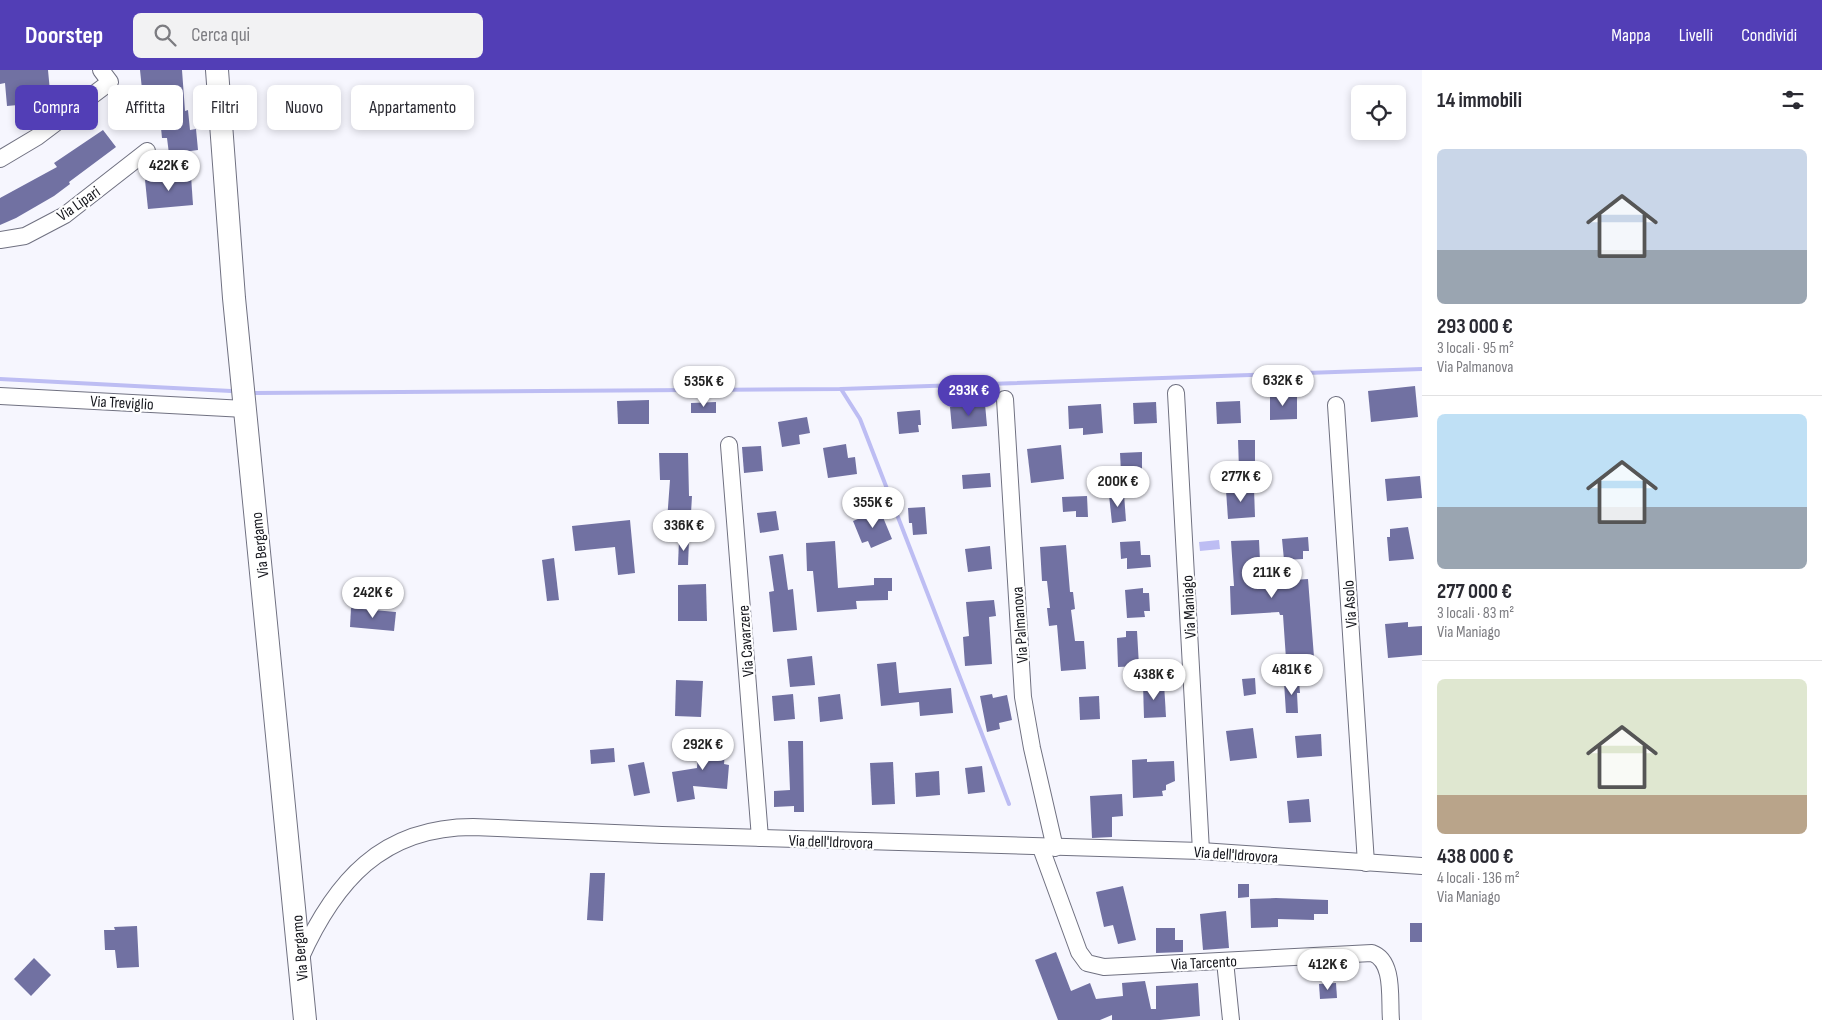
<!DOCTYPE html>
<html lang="it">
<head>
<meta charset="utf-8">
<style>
  body { margin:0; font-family:"Sofia Sans Condensed",sans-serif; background:#f2f2f3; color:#2b2b33; height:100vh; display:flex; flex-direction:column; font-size:19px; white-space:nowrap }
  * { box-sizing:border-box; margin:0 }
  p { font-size:16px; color:#7c7c81 }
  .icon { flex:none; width:28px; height:28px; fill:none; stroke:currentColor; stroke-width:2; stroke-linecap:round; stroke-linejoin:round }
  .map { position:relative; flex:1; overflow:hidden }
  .details { display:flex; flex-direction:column; background:#fff; width:400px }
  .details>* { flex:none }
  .hud { position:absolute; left:15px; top:15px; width:475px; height:45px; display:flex; gap:10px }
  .tools { position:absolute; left:1351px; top:15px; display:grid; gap:10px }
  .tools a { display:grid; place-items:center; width:55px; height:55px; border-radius:8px; background:#fff; box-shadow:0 2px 8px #0003; font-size:25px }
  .price { position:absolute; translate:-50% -42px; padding:0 11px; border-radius:18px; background:#fff; color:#222; font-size:16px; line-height:32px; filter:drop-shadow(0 1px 2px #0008) }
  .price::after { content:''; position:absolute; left:50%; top:30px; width:15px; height:11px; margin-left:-8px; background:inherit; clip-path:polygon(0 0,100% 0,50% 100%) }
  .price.active { background:#523eb6; color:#fff }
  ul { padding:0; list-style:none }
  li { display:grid; align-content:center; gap:10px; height:265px; padding:0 15px }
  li+li { border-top:1px solid #e1e1e2 }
  li span { display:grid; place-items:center; height:155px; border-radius:8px; color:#555 }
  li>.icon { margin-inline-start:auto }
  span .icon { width:90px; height:90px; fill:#fffc; stroke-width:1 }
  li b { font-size:21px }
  h2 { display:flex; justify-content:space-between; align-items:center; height:60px; padding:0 15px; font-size:21px }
  .tag { padding:0 18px; border-radius:8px; background:#fff; box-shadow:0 2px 8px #0003; font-size:18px; line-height:45px }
  .tag.active { background:#523eb6; color:#fff }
  header { display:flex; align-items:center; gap:30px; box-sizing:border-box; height:70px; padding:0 25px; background:#523eb6; color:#fff }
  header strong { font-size:24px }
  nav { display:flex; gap:28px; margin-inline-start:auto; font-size:18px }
  .search { width:350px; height:45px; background:#f2f2f3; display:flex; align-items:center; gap:12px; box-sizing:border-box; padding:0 18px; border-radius:8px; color:#7c7c81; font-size:19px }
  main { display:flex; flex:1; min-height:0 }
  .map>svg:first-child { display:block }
  .water { fill:#bdbdf3 }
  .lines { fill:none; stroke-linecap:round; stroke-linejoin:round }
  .stream { stroke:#bdbdf3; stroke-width:4 }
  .building { fill:#7171a2 }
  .street-casing { stroke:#707181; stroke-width:18 }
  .secondary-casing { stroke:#707181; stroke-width:24 }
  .street { stroke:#fff; stroke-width:16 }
  .secondary { stroke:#fff; stroke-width:22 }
  .labels { text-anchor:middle; stroke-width:4.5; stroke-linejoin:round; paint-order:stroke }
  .street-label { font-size:16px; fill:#15161c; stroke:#fff }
</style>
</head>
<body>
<header>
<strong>Doorstep</strong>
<div class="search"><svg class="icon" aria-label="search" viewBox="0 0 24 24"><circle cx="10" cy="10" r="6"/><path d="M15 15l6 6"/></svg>Cerca qui</div>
<nav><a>Mappa</a><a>Livelli</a><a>Condividi</a></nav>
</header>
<main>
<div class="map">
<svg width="1422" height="950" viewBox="0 0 1422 950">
  <rect width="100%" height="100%" fill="#f6f6fe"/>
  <polygon class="water" points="1219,470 1220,479 1200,481 1199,472"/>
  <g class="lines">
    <g class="stream">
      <polyline points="0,309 231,321"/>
      <polyline points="841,319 860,349 1009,734"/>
      <polyline points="255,323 841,319 1422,299"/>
    </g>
  </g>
  <g class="building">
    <polygon points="0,0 48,0 51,32 7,36 5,13 0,14"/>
    <polygon points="140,0 182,0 185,41 188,40 190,60 196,59 198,80 169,84 167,68 162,68 158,28 143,29"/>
    <polygon points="103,60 116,77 69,112 70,114 54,126 16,148 0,155 0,128 57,97 54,93"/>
    <polygon points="191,106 193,135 148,139 145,110"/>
    <polygon points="1415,316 1418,347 1371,352 1368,321"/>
    <polygon points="1270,325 1297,325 1297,349 1270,350"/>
    <polygon points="649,330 649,354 618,354 617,331"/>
    <polygon points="1240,331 1241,353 1217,354 1216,332"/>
    <polygon points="716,332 716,343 691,343 691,333"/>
    <polygon points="1156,332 1157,353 1134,354 1133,333"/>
    <polygon points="985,334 987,356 952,359 950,337"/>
    <polygon points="1101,334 1103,363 1083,365 1083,358 1069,359 1068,336"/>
    <polygon points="920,340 921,355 918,355 919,362 899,364 897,342"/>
    <polygon points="807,347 810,363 799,365 800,374 782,377 778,352"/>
    <polygon points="1238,370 1255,370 1255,399 1239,399"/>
    <polygon points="846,374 848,388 855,387 857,404 828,408 823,378"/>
    <polygon points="1061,375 1064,409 1031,413 1027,379"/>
    <polygon points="761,376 763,401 744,403 742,377"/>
    <polygon points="1142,382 1142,401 1121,402 1120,383"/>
    <polygon points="659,383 688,383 689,426 692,426 691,443 680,443 680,452 667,451 670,410 660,410"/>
    <polygon points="990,403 991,417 963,419 962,405"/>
    <polygon points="1420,406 1422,428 1387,431 1385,409"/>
    <polygon points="1254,418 1255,447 1228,449 1226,420"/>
    <polygon points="1124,424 1126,451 1112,453 1109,425"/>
    <polygon points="1087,426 1088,447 1076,447 1076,441 1063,442 1062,427"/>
    <polygon points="925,437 927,464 913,465 912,453 909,453 908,438"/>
    <polygon points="880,440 892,469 871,478 868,471 862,473 853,451"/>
    <polygon points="776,441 779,460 760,463 757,443"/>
    <polygon points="630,450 635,503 618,505 615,477 575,481 572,456"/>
    <polygon points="1408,457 1414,489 1389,491 1387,467 1390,467 1390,459"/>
    <polygon points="1308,467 1309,481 1303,481 1303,489 1284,490 1282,469"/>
    <polygon points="679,470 689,470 688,495 678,495"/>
    <polygon points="1259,470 1261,512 1308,509 1314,587 1286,589 1283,545 1280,545 1279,542 1231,545 1230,516 1234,516 1231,471"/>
    <polygon points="835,471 838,518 874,515 874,508 892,508 892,521 888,521 888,530 856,531 857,539 817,542 813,501 807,501 806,473"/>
    <polygon points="1140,471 1141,485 1150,485 1151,497 1127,499 1127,488 1121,489 1120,472"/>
    <polygon points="1066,475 1070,522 1073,522 1075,539 1071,540 1075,571 1084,571 1086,599 1061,601 1057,555 1049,556 1047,538 1050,538 1047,511 1042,511 1040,477"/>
    <polygon points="990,476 992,499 968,502 965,479"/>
    <polygon points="783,484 788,520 793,519 797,560 773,562 769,522 774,521 769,486"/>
    <polygon points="554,488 559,530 547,531 542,490"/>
    <polygon points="706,514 707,551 678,551 678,515"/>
    <polygon points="1143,518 1143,523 1149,523 1150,541 1144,541 1145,547 1127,548 1125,520"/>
    <polygon points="994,530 996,546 989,547 992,594 965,596 963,567 969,566 966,532"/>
    <polygon points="351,538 396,542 394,561 350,557"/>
    <polygon points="1408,552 1408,557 1422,556 1422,585 1388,588 1385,554"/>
    <polygon points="1126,561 1137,561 1139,596 1118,597 1117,568 1126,567"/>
    <polygon points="812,586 815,615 790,617 787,589"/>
    <polygon points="896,592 899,623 951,618 953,643 920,646 919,632 881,636 877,594"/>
    <polygon points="1255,608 1256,624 1244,626 1242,609"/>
    <polygon points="676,610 703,611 701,647 675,646"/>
    <polygon points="1299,611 1300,623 1297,623 1298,643 1286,643 1284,612"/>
    <polygon points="1164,613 1166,647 1144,648 1143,614"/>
    <polygon points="793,624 795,649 774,651 772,626"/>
    <polygon points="840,624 843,649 820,652 818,627"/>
    <polygon points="992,624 993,628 1007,625 1012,650 999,653 1000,659 987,662 980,626"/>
    <polygon points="1099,626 1100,649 1080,650 1079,627"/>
    <polygon points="1253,658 1257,688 1230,691 1226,661"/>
    <polygon points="1321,664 1322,686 1297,688 1295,666"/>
    <polygon points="699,669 726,671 724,694 729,695 727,719 693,716 695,729 677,732 672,702 697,698"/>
    <polygon points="788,671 803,671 804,742 794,742 794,736 774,737 774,721 790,720"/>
    <polygon points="614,678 615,692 591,694 590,680"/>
    <polygon points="1147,689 1147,692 1174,691 1175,711 1166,715 1166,720 1162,721 1163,726 1133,728 1132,690"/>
    <polygon points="644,692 650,723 634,726 628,695"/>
    <polygon points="893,692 895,734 872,735 870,693"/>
    <polygon points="982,696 985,722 968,724 965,698"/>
    <polygon points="939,701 940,725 916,727 915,703"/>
    <polygon points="1122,724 1123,746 1112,747 1112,767 1092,768 1090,726"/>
    <polygon points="1309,729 1311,752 1289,753 1287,731"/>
    <polygon points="590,803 605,803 603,851 587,850"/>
    <polygon points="1238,814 1249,814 1249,827 1238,828"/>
    <polygon points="1123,816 1136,870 1118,874 1113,855 1104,857 1096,822"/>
    <polygon points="1276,828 1328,830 1328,844 1314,844 1314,850 1278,849 1278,857 1251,858 1250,829"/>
    <polygon points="1226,841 1229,878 1203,880 1200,844"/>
    <rect x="1410" y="853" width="12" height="19"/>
    <polygon points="137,856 139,897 117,898 115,880 105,880 104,860 115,860 114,857"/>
    <polygon points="1156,858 1175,858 1175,870 1183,870 1183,882 1156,883"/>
    <polygon points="1056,882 1071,921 1090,913 1096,929 1123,926 1122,913 1145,911 1151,939 1156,939 1156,916 1198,913 1200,946 1160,950 1112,950 1112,945 1100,950 1058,950 1035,890"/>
    <polygon points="34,888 51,905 31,926 14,909"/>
    <polygon points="1336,913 1337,928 1320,929 1319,914"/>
  </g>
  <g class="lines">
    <g class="street-casing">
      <g id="street">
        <polyline points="0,89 37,67 110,12 101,0"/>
        <polyline points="0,170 25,166 65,145 147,81"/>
        <polyline points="1176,323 1201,781"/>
        <polyline points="0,326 245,339"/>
        <polyline points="1005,329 1023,627 1032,678 1055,778"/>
        <polyline points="1336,335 1366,793"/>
        <polyline points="729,375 760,768"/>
        <path d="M1041 778 1079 882 1087 893 1104 897 1372 883C1395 891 1389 930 1391 950"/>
        <path d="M300 889C335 811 382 757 473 757L662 765 1201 781 1422 796"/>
        <polyline points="1225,891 1231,950"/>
      </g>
    </g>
    <g class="secondary-casing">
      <polyline id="secondary" points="217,0 234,228 305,950"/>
    </g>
    <use href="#street" class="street"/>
    <use href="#secondary" class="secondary"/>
  </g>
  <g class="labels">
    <g class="street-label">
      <text transform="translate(78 133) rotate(-35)" y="6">Via Lipari</text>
      <text transform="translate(122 332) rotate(3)" y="6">Via Treviglio</text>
      <text transform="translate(259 475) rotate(-96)" y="6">Via Bergamo</text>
      <text transform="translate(1349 534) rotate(-94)" y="6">Via Asolo</text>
      <text transform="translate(1188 537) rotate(-93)" y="6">Via Maniago</text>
      <text transform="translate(1019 555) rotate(-94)" y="6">Via Palmanova</text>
      <text transform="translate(745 571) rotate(-94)" y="6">Via Cavarzere</text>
      <text transform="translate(831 771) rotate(2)" y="6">Via dell'Idrovora</text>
      <text transform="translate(1236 784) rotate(4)" y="6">Via dell'Idrovora</text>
      <text transform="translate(299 878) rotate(-95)" y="6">Via Bergamo</text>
      <text transform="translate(1204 892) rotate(-3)" y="6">Via Tarcento</text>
    </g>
  </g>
</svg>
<div class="tools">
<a><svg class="icon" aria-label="locate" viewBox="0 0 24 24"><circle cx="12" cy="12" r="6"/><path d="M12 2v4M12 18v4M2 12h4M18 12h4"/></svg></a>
</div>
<b class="price" style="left:169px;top:122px">422K €</b>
<b class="price" style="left:1283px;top:337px">632K €</b>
<b class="price" style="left:704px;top:338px">535K €</b>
<b class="price active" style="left:969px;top:347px">293K €</b>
<b class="price" style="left:1241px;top:433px">277K €</b>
<b class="price" style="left:1118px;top:438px">200K €</b>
<b class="price" style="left:873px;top:459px">355K €</b>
<b class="price" style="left:684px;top:482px">336K €</b>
<b class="price" style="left:1272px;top:529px">211K €</b>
<b class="price" style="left:373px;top:549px">242K €</b>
<b class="price" style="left:1292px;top:626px">481K €</b>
<b class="price" style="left:1154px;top:631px">438K €</b>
<b class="price" style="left:703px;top:701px">292K €</b>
<b class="price" style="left:1328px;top:921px">412K €</b>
<div class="hud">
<a class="tag active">Compra</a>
<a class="tag">Affitta</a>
<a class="tag">Filtri</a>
<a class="tag">Nuovo</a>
<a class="tag">Appartamento</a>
</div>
</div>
<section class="details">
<h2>14 immobili<svg class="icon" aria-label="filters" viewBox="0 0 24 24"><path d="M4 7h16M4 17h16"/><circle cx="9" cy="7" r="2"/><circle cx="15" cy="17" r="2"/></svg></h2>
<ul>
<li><span style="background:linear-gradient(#c9d6e8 65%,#9aa5b1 0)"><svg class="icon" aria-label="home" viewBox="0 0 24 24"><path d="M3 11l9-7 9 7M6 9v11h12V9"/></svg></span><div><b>293 000 €</b><p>3 locali · 95 m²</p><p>Via Palmanova</p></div></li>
<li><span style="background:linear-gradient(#bfe0f5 60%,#9aa5b1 0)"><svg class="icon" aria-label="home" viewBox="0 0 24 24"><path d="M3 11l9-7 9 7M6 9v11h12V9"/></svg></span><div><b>277 000 €</b><p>3 locali · 83 m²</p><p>Via Maniago</p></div></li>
<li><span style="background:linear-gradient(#dfe7d0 75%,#b9a48a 0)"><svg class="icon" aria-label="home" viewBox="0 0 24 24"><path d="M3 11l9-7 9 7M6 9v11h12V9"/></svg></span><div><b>438 000 €</b><p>4 locali · 136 m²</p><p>Via Maniago</p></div></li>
</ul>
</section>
</main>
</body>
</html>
